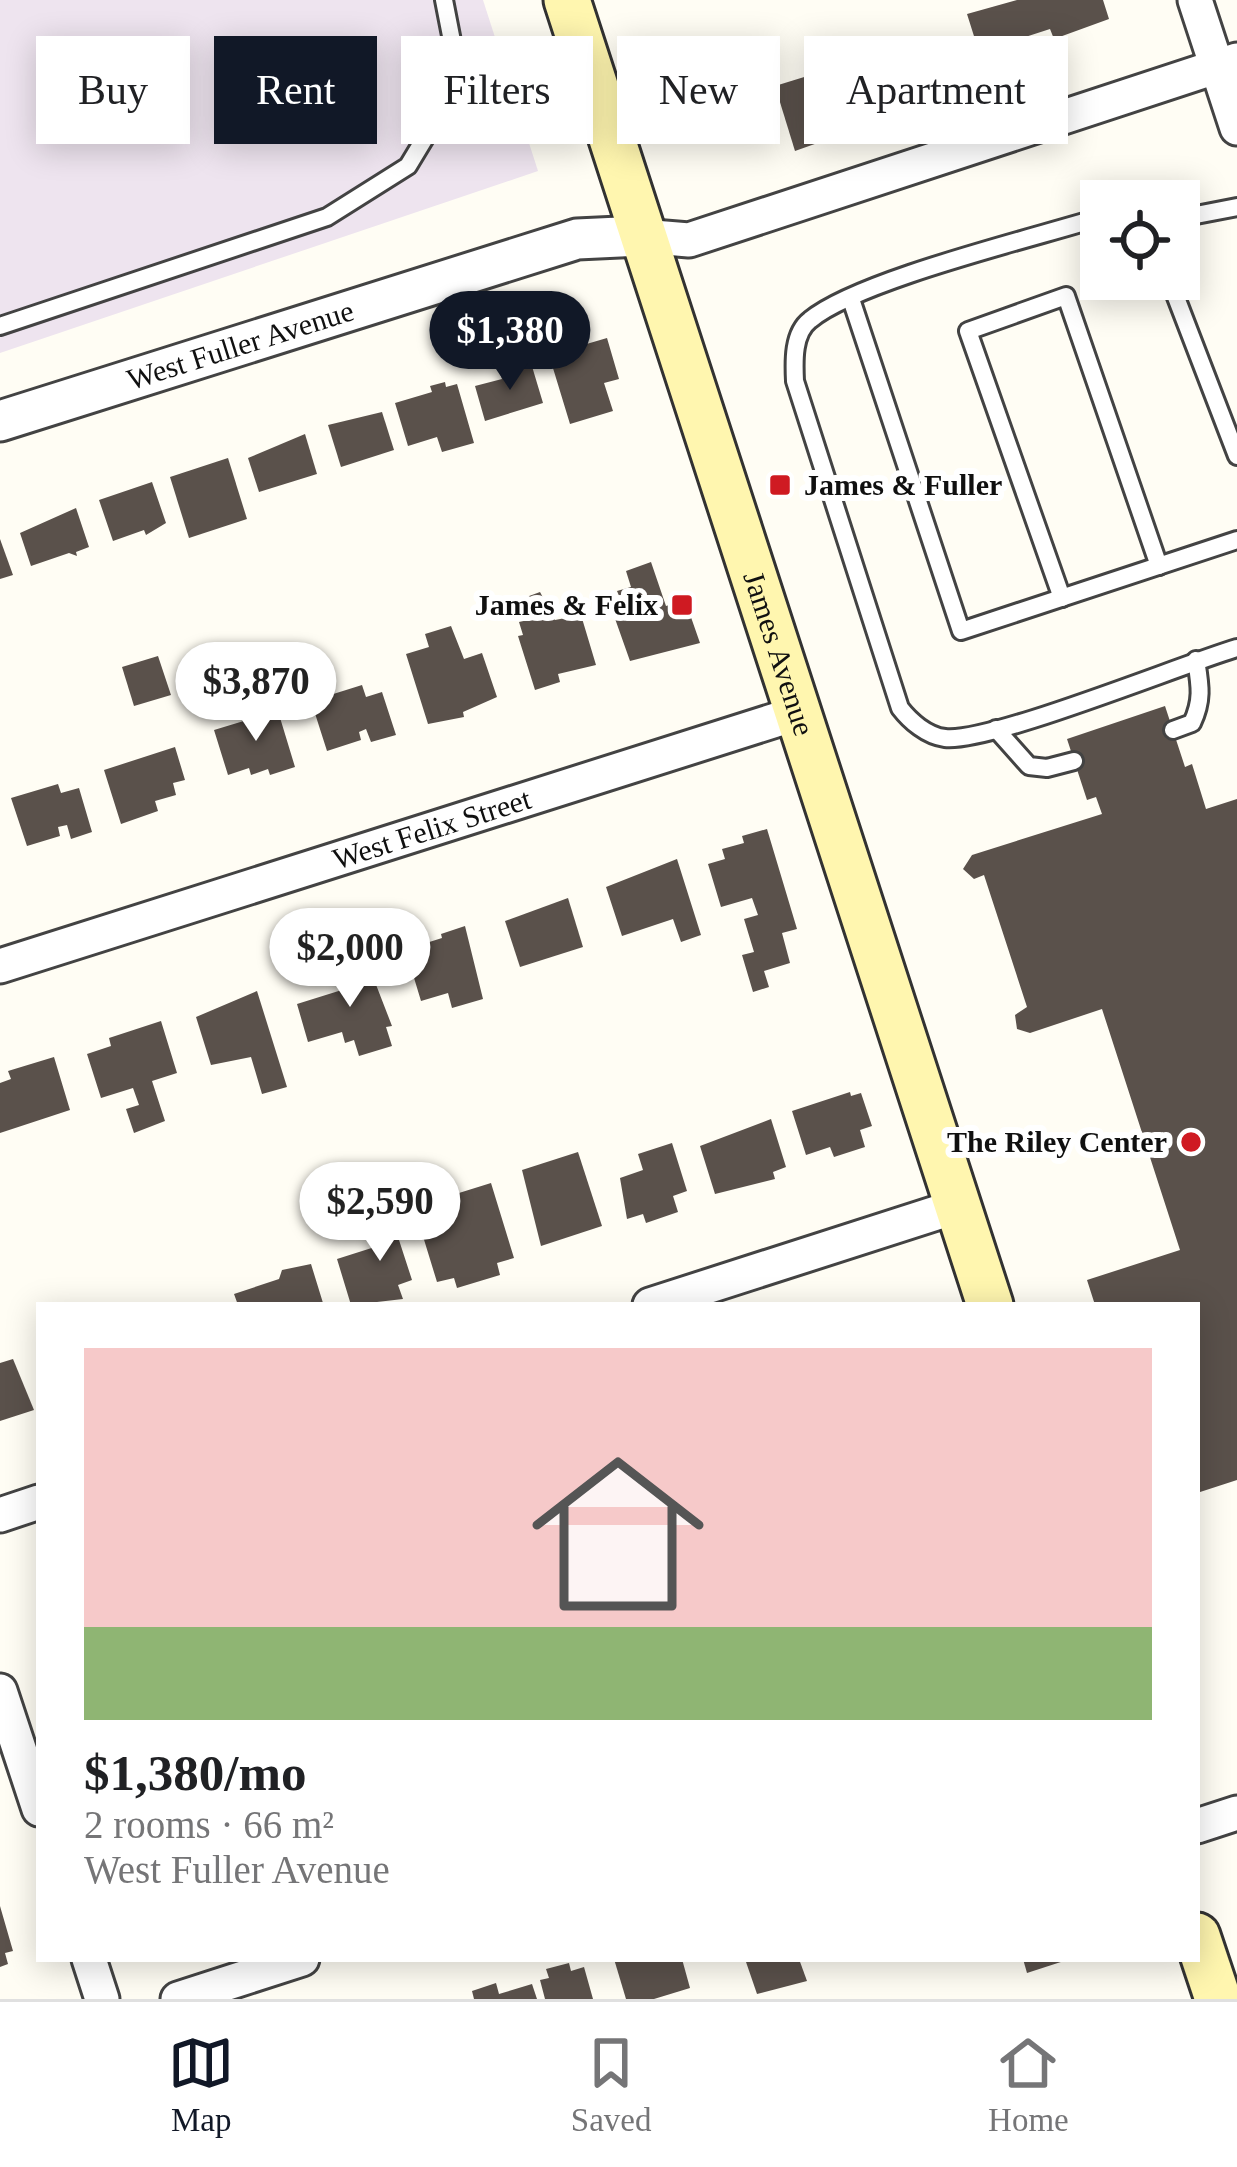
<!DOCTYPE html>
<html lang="en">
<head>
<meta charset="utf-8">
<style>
  body { margin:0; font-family:"Times New Roman",serif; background:#f2f2f2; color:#202124; height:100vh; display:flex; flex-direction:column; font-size:45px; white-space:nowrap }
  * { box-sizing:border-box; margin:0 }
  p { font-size:39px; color:#757577 }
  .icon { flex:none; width:66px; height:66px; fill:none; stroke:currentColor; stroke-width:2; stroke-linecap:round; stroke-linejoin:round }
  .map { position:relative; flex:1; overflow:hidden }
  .panel { position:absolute; left:36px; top:1302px; width:1164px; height:660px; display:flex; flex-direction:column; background:#fff; border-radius:0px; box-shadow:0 6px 30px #0003 }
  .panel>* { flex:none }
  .guide { position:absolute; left:36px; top:36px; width:1167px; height:108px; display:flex; gap:24px }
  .tools { position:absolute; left:1080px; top:180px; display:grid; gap:24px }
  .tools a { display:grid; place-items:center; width:120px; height:120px; border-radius:0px; background:#fff; box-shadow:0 6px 30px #0003; font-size:60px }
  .price { position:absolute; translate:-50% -102px; padding:0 27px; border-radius:42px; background:#fff; color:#222; font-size:39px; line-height:78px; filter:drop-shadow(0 3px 6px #0008) }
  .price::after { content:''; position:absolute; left:50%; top:72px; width:36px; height:27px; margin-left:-18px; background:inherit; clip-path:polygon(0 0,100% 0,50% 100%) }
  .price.current { background:#111827; color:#fff }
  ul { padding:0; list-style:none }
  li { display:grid; align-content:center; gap:24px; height:636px; padding:0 48px }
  li span { display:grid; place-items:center; height:372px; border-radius:0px; color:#555 }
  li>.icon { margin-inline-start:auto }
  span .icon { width:216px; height:216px; fill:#fffc; stroke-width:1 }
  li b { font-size:51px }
  .chip { padding:0 42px; border-radius:0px; background:#fff; box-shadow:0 6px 30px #0003; font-size:42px; line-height:108px }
  .chip.current { background:#111827; color:#fff }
  .dock { display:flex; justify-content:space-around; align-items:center; height:168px; border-top:3px solid #e0e0e0; background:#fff; font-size:33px; color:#757577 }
  .dock a { display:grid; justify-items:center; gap:6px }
  .dock .current { color:#111827 }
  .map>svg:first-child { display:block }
  .industrial { fill:#eee4ef }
  .building { fill:#5a514b }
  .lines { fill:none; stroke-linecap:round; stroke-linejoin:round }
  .service-casing { stroke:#434343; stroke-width:22 }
  .minor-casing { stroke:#434343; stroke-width:39 }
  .tertiary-casing { stroke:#434343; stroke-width:45 }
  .secondary-casing { stroke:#323232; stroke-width:51 }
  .service { stroke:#fff; stroke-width:16 }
  .minor { stroke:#fff; stroke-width:33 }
  .tertiary { stroke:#fff; stroke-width:39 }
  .secondary { stroke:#fff6af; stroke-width:45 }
  .poi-dot { fill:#cf1a22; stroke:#fff; stroke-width:4.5 }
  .labels { text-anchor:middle; stroke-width:12; stroke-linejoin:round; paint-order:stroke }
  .street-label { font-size:30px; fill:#101010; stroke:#fff }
  .poi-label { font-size:30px; font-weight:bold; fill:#101010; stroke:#fff; text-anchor:end }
</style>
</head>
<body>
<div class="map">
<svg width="1237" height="1999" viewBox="0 0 1237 1999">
  <rect width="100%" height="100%" fill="#fffdf4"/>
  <polygon class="industrial" points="0,0 483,0 538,171 0,353"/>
  <g class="building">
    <polygon points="1017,0 1103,0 1109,19 1054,39 1050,29 979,52 967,14"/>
    <polygon points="869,57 888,118 795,151 775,86"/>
    <polygon points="607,338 619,379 604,383 613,411 570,424 549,355"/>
    <polygon points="531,363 543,403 485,421 475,386 502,379 499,371"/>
    <polygon points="445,382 446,387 457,384 474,443 442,452 437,437 408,446 395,403 432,392 430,386"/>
    <polygon points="382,412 394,450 341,467 328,425"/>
    <polygon points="305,434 317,474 259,492 248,458"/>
    <polygon points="228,458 247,519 189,538 170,477"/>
    <polygon points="152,482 166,523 146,535 144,530 113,541 99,500"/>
    <polygon points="76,508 89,547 76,552 77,556 69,553 31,566 20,533"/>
    <polygon points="0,539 13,575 0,579"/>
    <polygon points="651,562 666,606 685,600 700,643 630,661 613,613 636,605 633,593 620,598 617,591 631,587 626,571"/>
    <polygon points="540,592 555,620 581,615 596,665 558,674 560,682 535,690 518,636 523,635 519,622 528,620 521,599"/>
    <polygon points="451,626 464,659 482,653 497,697 463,712 464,717 428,724 406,654 429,647 425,634"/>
    <polygon points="158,656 171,695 134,706 122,667"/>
    <polygon points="362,685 366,697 382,692 396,735 371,742 366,729 359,732 361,740 327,751 311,701"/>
    <polygon points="261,706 262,712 278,711 295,767 270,775 268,769 251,775 249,768 228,775 214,730 247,720 245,712"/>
    <polygon points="1165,706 1185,767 1192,764 1206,809 1237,799 1237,1480 1197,1493 1197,1305 1095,1305 1087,1280 1180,1250 1102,1009 1030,1033 1017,1029 1015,1015 1027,1007 984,875 974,879 963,869 972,855 1102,814 1096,797 1087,800 1067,739"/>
    <polygon points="175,747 185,780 173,783 176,795 155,801 158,811 121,824 104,770"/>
    <polygon points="58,784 61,793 79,788 92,832 71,839 67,825 58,827 60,836 27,846 11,798"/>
    <polygon points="767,829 797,929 782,933 790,963 764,971 769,987 753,992 742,955 754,952 744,919 758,915 752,898 721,907 708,864 725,859 722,849 744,843 742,836"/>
    <polygon points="677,859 701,935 681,942 673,919 622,936 606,887"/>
    <polygon points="568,898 583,947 520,967 505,921"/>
    <polygon points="465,926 483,999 452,1008 448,993 421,1001 408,958 426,952 423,944 442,938 441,934"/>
    <polygon points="363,951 392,1026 386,1027 392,1046 359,1056 354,1040 345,1043 342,1032 308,1042 297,1004 345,989 336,960"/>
    <polygon points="257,991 287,1087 262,1094 251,1057 211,1065 196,1017"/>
    <polygon points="161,1021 177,1073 152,1081 165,1121 134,1133 126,1109 139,1105 133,1088 101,1098 87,1054 111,1046 109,1038"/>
    <polygon points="54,1057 70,1110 0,1133 0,1083 11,1079 8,1071"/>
    <polygon points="850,1092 851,1096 861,1093 872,1126 860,1130 865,1147 834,1157 830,1147 806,1155 792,1111"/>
    <polygon points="771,1119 786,1167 773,1172 775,1179 715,1194 700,1146"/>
    <polygon points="672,1143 687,1191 673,1196 678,1212 646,1223 643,1214 627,1219 620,1178 643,1170 638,1154"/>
    <polygon points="578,1152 602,1226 541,1246 522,1170"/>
    <polygon points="491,1183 514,1258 497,1263 500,1275 457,1288 454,1278 437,1282 414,1207"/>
    <polygon points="405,1204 414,1235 399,1240 412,1280 398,1285 403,1299 351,1305 337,1259 381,1245 375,1229 391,1224 386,1210"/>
    <polygon points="311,1264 323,1303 238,1305 234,1294 279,1279 282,1270"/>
    <polygon points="13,1359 34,1410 0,1421 0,1363"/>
    <polygon points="0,1906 13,1951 5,1953 8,1964 0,1967"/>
    <polygon points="614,1959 682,1959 690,1988 654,1999 626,1999"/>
    <polygon points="745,1959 799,1959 807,1981 757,1994"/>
    <polygon points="1023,1959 1067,1959 1067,1960 1027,1973"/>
    <polygon points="569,1963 571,1971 584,1967 593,1999 545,1999 540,1980 549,1978 546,1969"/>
    <polygon points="496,1983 499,1994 532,1984 537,1999 474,1999 472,1991"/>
  </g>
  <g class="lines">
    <g class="service-casing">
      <g id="service">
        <polyline points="1179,212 1196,215 1237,207"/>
        <path d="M1101 217C1034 238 858 280 810 320 793 333 794 361 795 381L900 708C910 721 927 736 945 738 990 743 1180 665 1237 648"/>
        <polyline points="1169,279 1237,456"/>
        <polyline points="851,299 961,631 1237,540"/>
        <polyline points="0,326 327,217 408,166 440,113 452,41 444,0"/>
        <polyline points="1062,598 968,331 1066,296 1159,566"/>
        <polyline points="996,729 1029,766 1047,768 1074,761"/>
        <path d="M1173 730 1192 723C1203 700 1200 685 1196 660"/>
      </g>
    </g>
    <g class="minor-casing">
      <g id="minor">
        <polyline points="1195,0 1237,128"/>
        <polyline points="641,236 689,240 1237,60"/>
        <path id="s1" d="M0 966 798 713"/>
        <polyline points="650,1305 958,1206"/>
        <polyline points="0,1515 39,1502"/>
        <polyline points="0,1691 39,1809"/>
        <polyline points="1197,1826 1237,1813"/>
        <polyline points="89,1959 102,1999"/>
        <polyline points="178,1999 302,1959"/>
      </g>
    </g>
    <g class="tertiary-casing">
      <g id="tertiary">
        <path id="s2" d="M0 421 577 239 641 236"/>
      </g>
    </g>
    <g class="secondary-casing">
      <g id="secondary">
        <path id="s3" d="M567 0 990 1305"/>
        <polyline points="1197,1936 1218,1999"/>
      </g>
    </g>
    <use href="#service" class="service"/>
    <use href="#minor" class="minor"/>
    <use href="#tertiary" class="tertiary"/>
    <use href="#secondary" class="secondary"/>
  </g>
  <g class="poi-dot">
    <rect x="768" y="473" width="24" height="24" rx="6"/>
    <rect x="670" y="593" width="24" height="24" rx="6"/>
    <circle cx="1191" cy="1142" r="12"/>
  </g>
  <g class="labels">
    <g class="street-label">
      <text dy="10" stroke="none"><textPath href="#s2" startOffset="252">West Fuller Avenue</textPath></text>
      <text dy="10" stroke="none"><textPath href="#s3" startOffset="687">James Avenue</textPath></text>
      <text dy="10" stroke="none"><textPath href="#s1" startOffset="453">West Felix Street</textPath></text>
    </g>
    <g class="poi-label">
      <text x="804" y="495" text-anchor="start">James &amp; Fuller</text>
      <text x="658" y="615">James &amp; Felix</text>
      <text x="1167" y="1152">The Riley Center</text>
    </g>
  </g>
</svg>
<div class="tools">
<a><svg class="icon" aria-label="locate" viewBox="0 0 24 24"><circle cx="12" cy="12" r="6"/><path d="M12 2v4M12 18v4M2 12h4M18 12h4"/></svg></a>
</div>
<b class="price current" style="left:510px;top:393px">$1,380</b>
<b class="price" style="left:256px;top:744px">$3,870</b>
<b class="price" style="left:350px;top:1010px">$2,000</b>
<b class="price" style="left:380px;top:1264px">$2,590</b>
<div class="guide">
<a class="chip">Buy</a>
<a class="chip current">Rent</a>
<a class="chip">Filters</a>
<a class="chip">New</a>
<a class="chip">Apartment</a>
</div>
<section class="panel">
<ul>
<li><span style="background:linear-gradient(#f6c9c9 75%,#8fb573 0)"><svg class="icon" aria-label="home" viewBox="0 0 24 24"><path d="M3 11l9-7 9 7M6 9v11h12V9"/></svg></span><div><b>$1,380/mo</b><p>2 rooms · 66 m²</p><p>West Fuller Avenue</p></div></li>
</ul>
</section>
</div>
<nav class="dock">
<a class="current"><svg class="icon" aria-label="map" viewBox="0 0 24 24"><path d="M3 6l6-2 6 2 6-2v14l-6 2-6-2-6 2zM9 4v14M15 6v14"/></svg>Map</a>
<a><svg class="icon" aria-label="saved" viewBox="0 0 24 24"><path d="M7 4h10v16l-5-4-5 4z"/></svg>Saved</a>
<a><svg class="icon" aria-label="home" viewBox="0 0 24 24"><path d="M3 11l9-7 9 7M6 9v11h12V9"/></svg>Home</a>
</nav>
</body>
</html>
